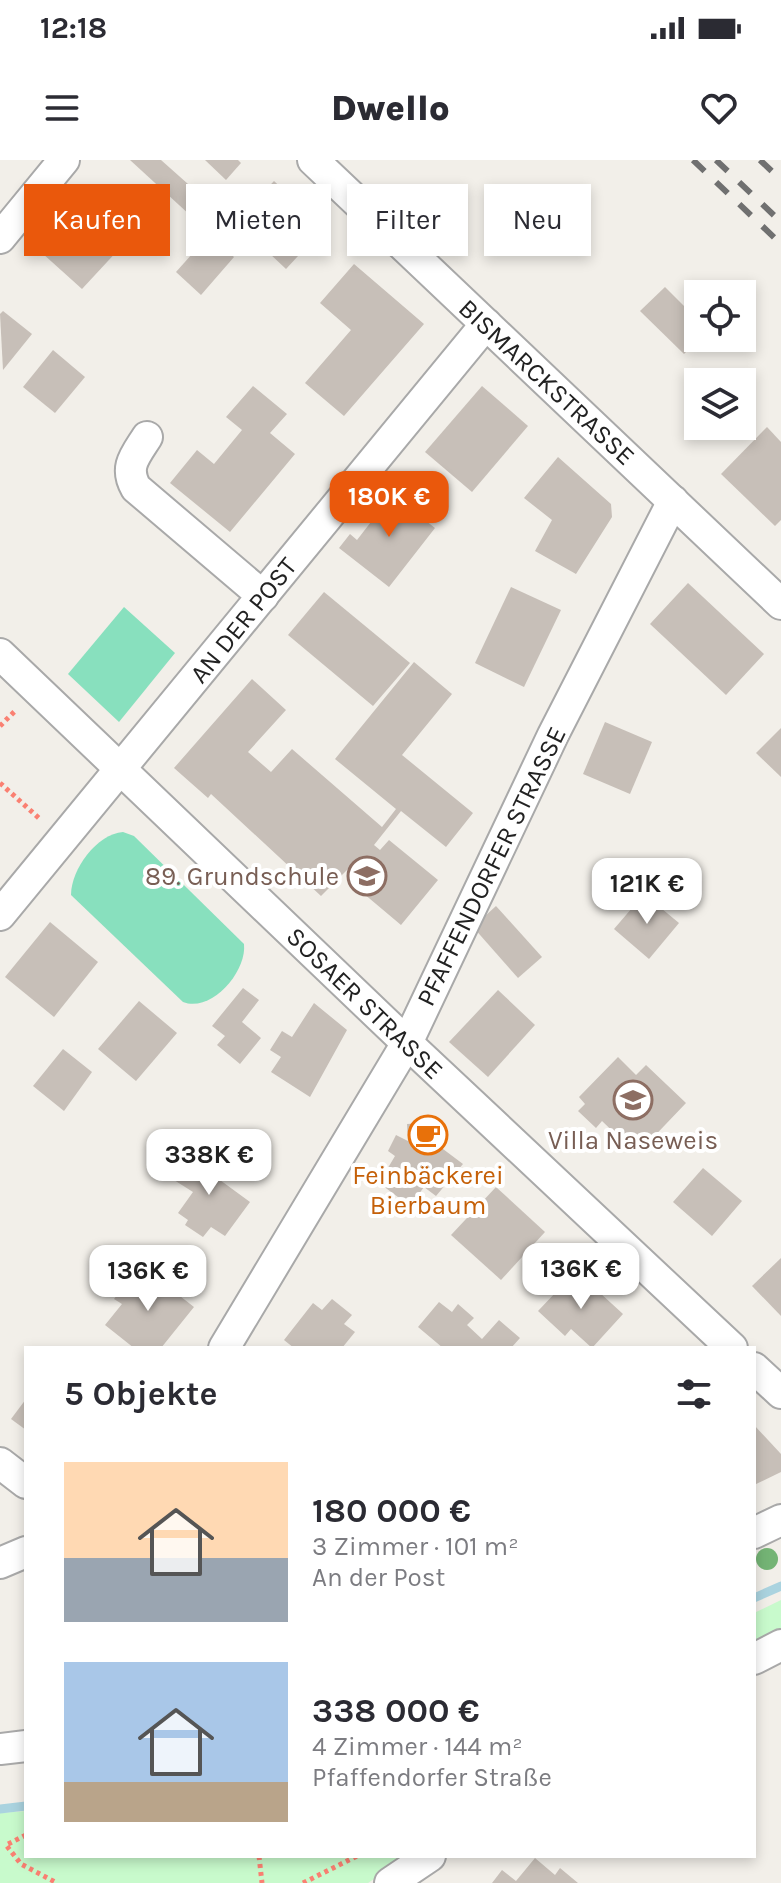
<!DOCTYPE html>
<html lang="de">
<head>
<meta charset="utf-8">
<style>
  body { margin:0; font-family:Karla,sans-serif; background:#f7f7f7; color:#2b2b33; height:100vh; display:flex; flex-direction:column; font-size:30px; white-space:nowrap }
  * { box-sizing:border-box; margin:0 }
  p { font-size:26px; color:#7c7c81 }
  .icon { flex:none; width:44px; height:44px; fill:none; stroke:currentColor; stroke-width:2; stroke-linecap:round; stroke-linejoin:round }
  .map { position:relative; flex:1; overflow:hidden }
  .panel { position:absolute; left:24px; top:1186px; width:732px; height:512px; display:flex; flex-direction:column; background:#fff; border-radius:0px; box-shadow:0 4px 12px #0003 }
  .panel>* { flex:none }
  .top-card { position:absolute; left:24px; top:24px; width:734px; height:72px; display:flex; gap:16px }
  .tools { position:absolute; left:684px; top:120px; display:grid; gap:16px }
  .tools a { display:grid; place-items:center; width:72px; height:72px; border-radius:0px; background:#fff; box-shadow:0 4px 12px #0003; font-size:40px }
  .price { position:absolute; translate:-50% -68px; padding:0 18px; border-radius:16px; background:#fff; color:#222; font-size:26px; line-height:52px; filter:drop-shadow(0 2px 4px #0008) }
  .price::after { content:''; position:absolute; left:50%; top:48px; width:24px; height:18px; margin-left:-12px; background:inherit; clip-path:polygon(0 0,100% 0,50% 100%) }
  .price.current { background:#ea580c; color:#fff }
  ul { padding:0; list-style:none }
  li { display:flex; align-items:center; gap:24px; height:200px; padding:0 40px }
  li span { display:grid; place-items:center; flex:none; width:224px; height:160px; border-radius:0px; color:#555 }
  li>.icon { margin-inline-start:auto }
  span .icon { width:96px; height:96px; fill:#fffc; stroke-width:1 }
  li b { font-size:34px }
  h2 { display:flex; justify-content:space-between; align-items:center; height:96px; padding:0 40px; font-size:34px }
  .chip { padding:0 28px; border-radius:0px; background:#fff; box-shadow:0 4px 12px #0003; font-size:28px; line-height:72px }
  .chip.current { background:#ea580c; color:#fff }
  .status { display:flex; justify-content:space-between; align-items:center; height:56px; padding:0 40px; background:#fff; direction:ltr }
  .status svg { height:22px; fill:currentColor }
  header { display:flex; justify-content:space-between; align-items:center; height:104px; padding:0 40px; background:#fff; font-size:36px; font-weight:800 }
  .map>svg:first-child { display:block }
  .park { fill:#c8facc }
  .pitch { fill:#88e0be }
  .lines { fill:none; stroke-linecap:round; stroke-linejoin:round }
  .stream { stroke:#aad3df; stroke-width:9 }
  .building { fill:#c7bfb8 }
  .minor-casing { stroke:#a9a9a9; stroke-width:34 }
  .path { stroke:#fa8072; stroke-width:5; stroke-dasharray:4 4; stroke-linecap:butt }
  .minor { stroke:#fff; stroke-width:30 }
  .rail { stroke:#707070; stroke-width:6; stroke-dasharray:16 16; stroke-linecap:butt }
  .tree { fill:#74b475 }
  .labels { text-anchor:middle; stroke-width:8; stroke-linejoin:round; paint-order:stroke }
  .street-label { font-size:26px; fill:#222; stroke:#fff }
  .education-label { font-size:26px; fill:#785e54; stroke:#fff; text-anchor:end }
  .food-label { font-size:26px; fill:#c56008; stroke:#fff }
</style>
</head>
<body>
<div class="status"><b>12:18</b><svg viewBox="0 0 49 12"><path d="M0 12V9h3v3zM5 12V6h3v6zM10 12V3h3v9zM15 12V0h3v12zM26 1h20v11H26zM47 4h2v5h-2z"/></svg></div>
<header><svg class="icon" aria-label="menu" viewBox="0 0 24 24"><path d="M4 6h16M4 12h16M4 18h16"/></svg>Dwello<svg class="icon" aria-label="heart" viewBox="0 0 24 24"><path d="M12 20l-8-8c-3-5 5-10 8-4 3-6 11-1 8 4z"/></svg></header>
<div class="map">
<svg width="781" height="1723" viewBox="0 0 781 1723">
  <rect width="100%" height="100%" fill="#f2efe9"/>
  <g class="park">
    <polygon points="781,1440 781,1469 754,1484 754,1453"/>
    <polygon points="26,1651 26,1696 408,1696 368,1723 0,1723 0,1653"/>
  </g>
  <g class="pitch">
    <polygon points="124,447 175,493 119,562 68,514"/>
    <path d="M123 672 134 676 244 784C247 812 211 853 183 842L71 735C71 709 97 674 123 672Z"/>
  </g>
  <g class="lines">
    <g class="stream">
      <polyline points="754,1438 781,1426"/>
      <polyline points="0,1649 26,1646"/>
    </g>
  </g>
  <g class="building">
    <polygon points="130,0 161,0 206,40 191,56"/>
    <polygon points="205,0 238,0 241,3 226,20"/>
    <polygon points="274,21 324,68 286,109 236,62"/>
    <polygon points="79,51 120,88 82,129 42,93"/>
    <polygon points="209,75 234,97 201,135 176,112"/>
    <polygon points="354,104 424,164 344,256 305,223 351,170 320,143"/>
    <polygon points="665,127 698,160 700,178 684,194 640,151"/>
    <polygon points="3,151 32,174 3,210 0,154"/>
    <polygon points="53,190 85,217 55,253 23,227"/>
    <polygon points="253,226 287,254 270,273 295,294 230,372 170,323 197,290 214,304 242,270 226,257"/>
    <polygon points="482,226 528,266 472,332 425,292"/>
    <polygon points="767,267 781,282 781,360 775,366 721,314"/>
    <polygon points="558,297 611,344 612,357 576,414 535,391 552,360 524,338"/>
    <polygon points="384,328 435,368 389,427 339,388 350,374 357,380 381,349 373,343"/>
    <polygon points="688,423 764,494 726,535 650,464"/>
    <polygon points="511,427 561,450 524,527 475,503"/>
    <polygon points="324,432 410,503 373,546 288,475"/>
    <polygon points="414,502 452,534 402,595 473,653 446,687 401,651 374,685 380,690 389,680 438,720 401,765 357,728 366,718 351,706 321,736 211,634 208,638 174,608 252,519 286,550 248,592 271,612 292,589 382,667 396,649 335,599"/>
    <polygon points="605,562 652,582 630,634 583,614"/>
    <polygon points="781,568 781,617 756,593"/>
    <polygon points="644,734 679,763 649,799 614,769"/>
    <polygon points="496,746 542,797 518,818 473,767"/>
    <polygon points="50,762 98,802 54,857 5,817"/>
    <polygon points="243,828 259,840 242,862 261,878 240,904 217,885 225,876 212,866"/>
    <polygon points="498,830 535,865 488,917 449,882"/>
    <polygon points="139,841 177,873 136,921 98,889"/>
    <polygon points="314,843 347,870 310,937 271,912 281,897 270,890 282,871 292,877"/>
    <polygon points="63,889 92,912 64,951 33,926"/>
    <polygon points="618,897 636,915 646,905 686,943 644,987 635,979 628,986 602,961 596,968 578,951 585,944 579,937"/>
    <polygon points="423,963 423,973 429,966 444,979 439,986 463,1004 436,1036 424,1027 410,1046 379,1023 395,996 388,991 396,975 408,981 407,964"/>
    <polygon points="197,988 217,1002 209,1012 250,1042 225,1076 211,1067 203,1077 185,1065 188,1060 178,1053 193,1032 174,1020"/>
    <polygon points="703,1008 742,1041 712,1076 673,1042"/>
    <polygon points="496,1027 545,1072 501,1120 451,1075"/>
    <polygon points="781,1098 781,1156 752,1126"/>
    <polygon points="576,1111 623,1154 592,1188 571,1169 565,1176 538,1151"/>
    <polygon points="149,1112 194,1147 161,1188 134,1188 105,1165 122,1144 114,1139 131,1117 140,1124"/>
    <polygon points="332,1139 352,1155 344,1164 355,1172 342,1188 294,1188 284,1180 313,1143 322,1150"/>
    <polygon points="439,1142 452,1152 458,1144 474,1158 467,1165 482,1179 499,1160 520,1178 511,1188 443,1188 418,1167"/>
    <polygon points="26,1239 26,1270 11,1259"/>
    <polygon points="754,1265 781,1294 781,1312 754,1325"/>
    <polygon points="535,1698 555,1715 560,1708 578,1723 492,1723 502,1710 516,1721"/>
  </g>
  <g class="lines">
    <g class="minor-casing">
      <g id="minor">
        <polyline points="313,0 781,444"/>
        <polyline points="0,78 64,0"/>
        <path d="M147 277C135 296 124 307 136 328L263 436"/>
        <polyline points="0,494 407,883 732,1188"/>
        <polyline points="0,755 486,164"/>
        <polyline points="224,1188 407,883 553,575 673,341"/>
        <polyline points="754,1208 781,1233"/>
        <polyline points="0,1303 26,1323"/>
        <polyline points="754,1373 781,1360"/>
        <polyline points="0,1403 26,1392"/>
        <polyline points="754,1499 781,1485"/>
        <polyline points="0,1589 26,1586"/>
        <polyline points="390,1723 430,1696"/>
      </g>
    </g>
    <g class="path">
      <polyline points="0,566 16,550"/>
      <polyline points="0,623 41,660"/>
      <polyline points="26,1675 6,1685 21,1704 57,1723"/>
      <polyline points="259,1696 262,1723"/>
      <polyline points="303,1723 357,1696"/>
    </g>
    <use href="#minor" class="minor"/>
    <g class="rail">
      <polyline points="693,0 781,84"/>
      <polyline points="716,0 781,62"/>
      <polyline points="760,0 781,20"/>
    </g>
  </g>
  <circle class="tree" cx="767" cy="1399" r="11"/>
  <defs>
    <g id="school-ring" transform="scale(2)"><circle r="9.5" fill="#fff" stroke="#8d6e63" stroke-width="1.5"/><path d="M0-5L7-2L0 1L-7-2ZM-4 1L0 2.5L4 1V4Q0 6-4 4Z" fill="#8d6e63"/></g>
    <g id="cafe-ring" transform="scale(2)"><circle r="9.5" fill="#fff" stroke="#e8710a" stroke-width="1.5"/><path d="M-5.5-4.5H6V0H3Q3 3.5 0 3.5H-2.5Q-5.5 3.5-5.5 0ZM3-3.2v2h1.7v-2ZM-6 4.5H4V6H-6Z" fill="#e8710a"/></g>
  </defs>
  <g fill-rule="evenodd">
    <use href="#school-ring" x="367" y="716"/>
    <use href="#school-ring" x="633" y="940"/>
    <use href="#cafe-ring" x="428" y="975"/>
  </g>
  <g class="labels">
    <g class="street-label">
      <text transform="translate(547 222) rotate(43)" y="9">BISMARCKSTRASSE</text>
      <text transform="translate(243 460) rotate(-51)" y="9">AN DER POST</text>
      <text transform="translate(491 706) rotate(-64)" y="9">PFAFFENDORFER STRASSE</text>
      <text transform="translate(365 843) rotate(44)" y="9">SOSAER STRASSE</text>
    </g>
    <g class="education-label">
      <text x="339" y="725">89. Grundschule</text>
      <text x="633" y="989" text-anchor="middle">Villa Naseweis</text>
    </g>
    <g class="food-label">
      <text x="428" y="1024">Feinbäckerei<tspan x="428" dy="30">Bierbaum</tspan></text>
    </g>
  </g>
</svg>
<div class="tools">
<a><svg class="icon" aria-label="locate" viewBox="0 0 24 24"><circle cx="12" cy="12" r="6"/><path d="M12 2v4M12 18v4M2 12h4M18 12h4"/></svg></a>
<a><svg class="icon" aria-label="layers" viewBox="0 0 24 24"><path d="M12 4l9 5-9 5-9-5zM3 14l9 5 9-5"/></svg></a>
</div>
<b class="price current" style="left:389px;top:379px">180K €</b>
<b class="price" style="left:647px;top:766px">121K €</b>
<b class="price" style="left:209px;top:1037px">338K €</b>
<b class="price" style="left:581px;top:1151px">136K €</b>
<b class="price" style="left:148px;top:1153px">136K €</b>
<div class="top-card">
<a class="chip current">Kaufen</a>
<a class="chip">Mieten</a>
<a class="chip">Filter</a>
<a class="chip">Neu</a>
</div>
<section class="panel">
<h2>5 Objekte<svg class="icon" aria-label="filters" viewBox="0 0 24 24"><path d="M4 7h16M4 17h16"/><circle cx="9" cy="7" r="2"/><circle cx="15" cy="17" r="2"/></svg></h2>
<ul>
<li><span style="background:linear-gradient(#ffd9b3 60%,#9aa5b1 0)"><svg class="icon" aria-label="home" viewBox="0 0 24 24"><path d="M3 11l9-7 9 7M6 9v11h12V9"/></svg></span><div><b>180 000 €</b><p>3 Zimmer · 101 m²</p><p>An der Post</p></div></li>
<li><span style="background:linear-gradient(#a9c7e8 75%,#b9a48a 0)"><svg class="icon" aria-label="home" viewBox="0 0 24 24"><path d="M3 11l9-7 9 7M6 9v11h12V9"/></svg></span><div><b>338 000 €</b><p>4 Zimmer · 144 m²</p><p>Pfaffendorfer Straße</p></div></li>
</ul>
</section>
</div>
</body>
</html>
